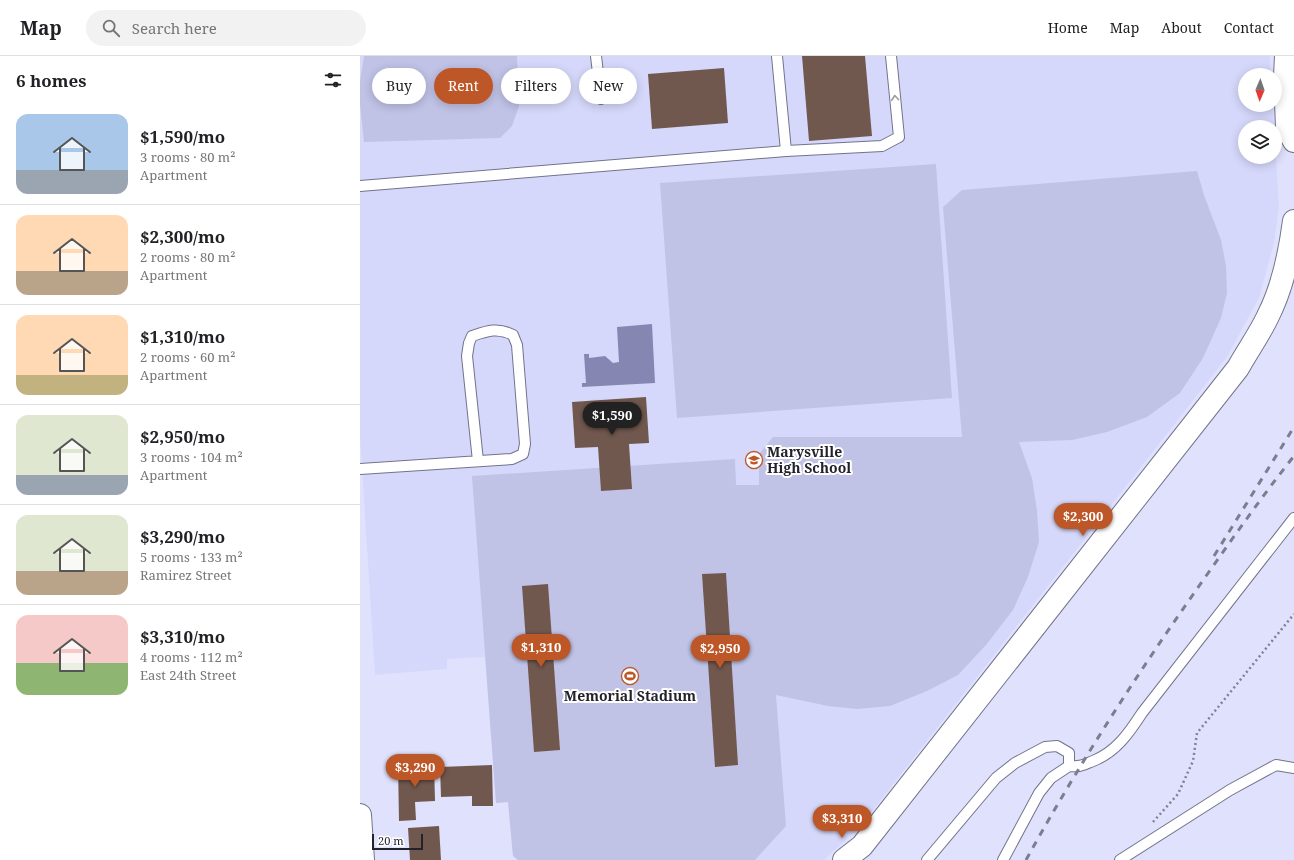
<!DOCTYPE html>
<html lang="en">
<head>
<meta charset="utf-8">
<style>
  body { margin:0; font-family:"Noto Serif",serif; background:#f2f2f2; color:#202124; height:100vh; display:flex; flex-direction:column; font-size:15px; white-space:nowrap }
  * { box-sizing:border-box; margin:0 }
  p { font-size:13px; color:#757577 }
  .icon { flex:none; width:22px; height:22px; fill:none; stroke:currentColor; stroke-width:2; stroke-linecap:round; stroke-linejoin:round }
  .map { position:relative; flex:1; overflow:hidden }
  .details { display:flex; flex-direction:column; background:#fff; width:360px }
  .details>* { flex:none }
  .top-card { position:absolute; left:12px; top:12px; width:380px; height:36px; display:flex; gap:8px }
  .needle { width:26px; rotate:182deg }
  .controls { position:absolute; left:878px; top:12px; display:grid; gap:8px }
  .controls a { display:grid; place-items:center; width:44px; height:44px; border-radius:50%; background:#fff; box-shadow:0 2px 10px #0003; font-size:20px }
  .scale { position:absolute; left:12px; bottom:10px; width:51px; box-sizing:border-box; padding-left:4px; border:2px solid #22222c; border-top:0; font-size:11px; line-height:14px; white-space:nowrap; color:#22222c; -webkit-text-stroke:3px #fff; paint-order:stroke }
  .price { position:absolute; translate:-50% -34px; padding:0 9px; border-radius:14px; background:#bd5727; color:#fff; font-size:13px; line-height:26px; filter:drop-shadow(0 1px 2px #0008) }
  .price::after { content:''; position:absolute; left:50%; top:24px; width:12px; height:9px; margin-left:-6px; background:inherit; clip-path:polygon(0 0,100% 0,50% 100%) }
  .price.active { background:#222; color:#fff }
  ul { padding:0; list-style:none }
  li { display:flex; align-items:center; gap:12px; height:100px; padding:0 16px }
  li+li { border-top:1px solid #e0e0e0 }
  li span { display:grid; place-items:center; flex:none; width:112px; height:80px; border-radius:12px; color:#555 }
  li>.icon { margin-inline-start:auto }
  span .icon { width:48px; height:48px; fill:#fffc; stroke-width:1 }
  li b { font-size:17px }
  h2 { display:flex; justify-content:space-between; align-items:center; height:48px; padding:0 16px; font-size:17px }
  .chip { padding:0 14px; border-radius:18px; background:#fff; box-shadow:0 2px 10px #0003; font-size:14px; line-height:36px }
  .chip.active { background:#bd5727; color:#fff }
  header { display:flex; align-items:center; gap:24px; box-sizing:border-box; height:56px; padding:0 20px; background:#fff; border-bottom:1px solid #e0e0e0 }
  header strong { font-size:19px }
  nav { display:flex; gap:22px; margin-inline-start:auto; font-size:14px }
  .search { width:280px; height:36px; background:#f2f2f2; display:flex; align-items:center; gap:10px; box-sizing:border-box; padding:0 14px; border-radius:22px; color:#757577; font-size:15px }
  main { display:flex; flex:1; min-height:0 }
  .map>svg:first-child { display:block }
  .built { fill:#d6d8fb }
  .green { fill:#c0c2e6 }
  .water { fill:#8587b2 }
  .building { fill:#71584e }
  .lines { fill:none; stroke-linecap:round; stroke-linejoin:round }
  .lane-casing { stroke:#72738b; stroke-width:12 }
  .secondary-casing { stroke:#72738b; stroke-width:24 }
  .path { stroke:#808193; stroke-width:2.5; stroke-dasharray:2 3; stroke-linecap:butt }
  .lane { stroke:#fff; stroke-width:10 }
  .secondary { stroke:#fff; stroke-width:22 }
  .rail { stroke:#7c7d8f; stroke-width:3; stroke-dasharray:7 7; stroke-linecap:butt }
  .oneway { stroke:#9c9ca0 }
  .labels { text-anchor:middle; stroke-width:4; stroke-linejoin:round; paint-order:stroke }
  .poi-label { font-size:14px; font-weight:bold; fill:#22222c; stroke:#fff; text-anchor:start }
</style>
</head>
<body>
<header>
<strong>Map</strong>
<div class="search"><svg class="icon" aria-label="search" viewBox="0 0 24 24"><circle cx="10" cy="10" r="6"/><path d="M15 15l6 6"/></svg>Search here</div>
<nav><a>Home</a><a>Map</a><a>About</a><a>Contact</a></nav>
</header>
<main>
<section class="details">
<h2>6 homes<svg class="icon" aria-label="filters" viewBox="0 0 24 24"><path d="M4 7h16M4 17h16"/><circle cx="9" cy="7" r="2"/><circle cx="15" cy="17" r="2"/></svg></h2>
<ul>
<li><span style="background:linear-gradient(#a9c7e8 70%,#9aa5b1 0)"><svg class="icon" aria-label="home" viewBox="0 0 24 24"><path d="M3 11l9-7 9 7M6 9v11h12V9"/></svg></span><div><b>$1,590/mo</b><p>3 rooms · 80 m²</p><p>Apartment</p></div></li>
<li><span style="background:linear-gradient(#ffd9b3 70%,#b9a48a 0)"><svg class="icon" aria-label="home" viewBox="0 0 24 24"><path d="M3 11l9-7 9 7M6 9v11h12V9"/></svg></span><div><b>$2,300/mo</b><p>2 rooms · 80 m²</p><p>Apartment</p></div></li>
<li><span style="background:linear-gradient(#ffd9b3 75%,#c2b280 0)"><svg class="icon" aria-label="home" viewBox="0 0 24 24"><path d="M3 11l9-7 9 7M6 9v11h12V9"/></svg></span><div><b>$1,310/mo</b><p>2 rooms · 60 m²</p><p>Apartment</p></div></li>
<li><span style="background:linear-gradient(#dfe7d0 75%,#9aa5b1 0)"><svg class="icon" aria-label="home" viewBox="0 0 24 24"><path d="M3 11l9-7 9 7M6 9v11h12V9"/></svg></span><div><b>$2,950/mo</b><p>3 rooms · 104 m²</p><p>Apartment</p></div></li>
<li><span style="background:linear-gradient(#dfe7d0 70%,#b9a48a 0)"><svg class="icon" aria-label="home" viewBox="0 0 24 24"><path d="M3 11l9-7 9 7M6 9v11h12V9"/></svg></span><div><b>$3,290/mo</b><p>5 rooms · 133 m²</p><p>Ramirez Street</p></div></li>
<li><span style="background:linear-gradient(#f6c9c9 60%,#8fb573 0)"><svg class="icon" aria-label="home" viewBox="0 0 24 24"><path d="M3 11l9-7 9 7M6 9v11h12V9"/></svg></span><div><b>$3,310/mo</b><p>4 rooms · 112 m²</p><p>East 24th Street</p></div></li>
</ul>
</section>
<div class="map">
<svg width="934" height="804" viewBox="0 0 934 804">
  <rect width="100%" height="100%" fill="#e0e2fd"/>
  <polygon class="built" points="0,0 910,0 911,19 885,19 885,49 913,49 914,71 885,71 885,101 915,101 915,84 919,151 914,187 899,242 867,301 499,772 464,804 158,804 153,800 148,746 136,747 125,601 87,603 87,613 15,619 0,381"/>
  <g class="green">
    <polygon points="4,0 157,0 159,50 152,70 140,82 4,86 0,48 0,26"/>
    <polygon points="576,108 592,342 317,362 300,127"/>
    <polygon points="837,115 844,139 861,184 866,210 867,237 861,262 843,302 820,337 787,361 747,376 712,384 659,386 672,422 677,455 679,486 668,521 653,554 626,589 598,619 567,635 530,650 497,653 468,650 416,639 426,770 395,804 158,804 153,800 148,746 136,747 112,420 375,403 376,429 399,429 399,398 413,381 602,381 583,151 602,134"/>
  </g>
  <polygon class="water" points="292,268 295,327 222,331 222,327 226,327 224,298 229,298 229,302 245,300 253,307 259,306 257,271"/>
  <g class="building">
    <polygon points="442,0 505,0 512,80 449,85"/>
    <polygon points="364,12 368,67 292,73 288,18"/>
    <polygon points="286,341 289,387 269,388 272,433 241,435 238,391 215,392 212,346"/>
    <polygon points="366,517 378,709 355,711 342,518"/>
    <polygon points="188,528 200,694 174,696 162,530"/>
    <polygon points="74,707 75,745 55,746 56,764 39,765 38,708"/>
    <polygon points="132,709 133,750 112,750 112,740 81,741 80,711"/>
    <polygon points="79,770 81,804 50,804 48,772"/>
  </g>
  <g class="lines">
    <g class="lane-casing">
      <g id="lane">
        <polyline points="236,0 241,43"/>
        <polyline points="417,0 426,95"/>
        <polyline points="0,130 426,95 522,90 539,81 531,0"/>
        <path d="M0 413 152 403 163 398 165 388 157 289 153 279C138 271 127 275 112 280L109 287 107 300 118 405"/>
        <polyline points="567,804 636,722 655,707 685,691 697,690 709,697 709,710"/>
        <path d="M643 804 679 737 691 722 709 710C721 711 723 709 733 705 756 696 769 677 782 657L934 462"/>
        <polyline points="760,804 870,734 916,709 934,712"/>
      </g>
    </g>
    <g class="secondary-casing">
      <g id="secondary">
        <polyline points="926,0 925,20 927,72 934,85"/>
        <polyline points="0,759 3,804"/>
        <path d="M484 804 502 790 878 312C888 294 901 276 909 258 923 230 930 195 934 165"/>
      </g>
    </g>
    <polyline class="path" points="793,766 818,738 833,705 837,677 934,558"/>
    <use href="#lane" class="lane"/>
    <use href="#secondary" class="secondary"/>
    <g class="rail">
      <polyline points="854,500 934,371"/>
      <path d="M666 804C720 706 781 612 846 520 875 479 903 439 934 400"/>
    </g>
  </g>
  <defs><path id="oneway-chevron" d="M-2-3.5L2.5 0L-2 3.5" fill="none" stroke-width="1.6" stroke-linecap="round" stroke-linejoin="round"/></defs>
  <use class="oneway" href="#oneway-chevron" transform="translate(535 42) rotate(-95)"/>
  <defs>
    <g id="school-ring" transform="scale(0.9)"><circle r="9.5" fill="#fff" stroke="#bd5727" stroke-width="1.5"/><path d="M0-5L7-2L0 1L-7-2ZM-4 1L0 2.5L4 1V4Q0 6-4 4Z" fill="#bd5727"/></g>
    <g id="stadium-ring" transform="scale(0.9)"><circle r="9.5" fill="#fff" stroke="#bd5727" stroke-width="1.5"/><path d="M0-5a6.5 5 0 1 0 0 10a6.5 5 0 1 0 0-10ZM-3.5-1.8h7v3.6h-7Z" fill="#bd5727"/></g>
  </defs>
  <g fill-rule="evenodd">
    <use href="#school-ring" x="394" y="404"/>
    <use href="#stadium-ring" x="270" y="620"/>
  </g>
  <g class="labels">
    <g class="poi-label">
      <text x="407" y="401">Marysville<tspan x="407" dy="16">High School</tspan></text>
      <text x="270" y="645" text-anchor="middle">Memorial Stadium</text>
    </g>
  </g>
</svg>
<div class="controls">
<a><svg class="needle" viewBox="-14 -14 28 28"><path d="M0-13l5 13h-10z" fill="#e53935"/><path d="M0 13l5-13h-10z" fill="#757577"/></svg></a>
<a><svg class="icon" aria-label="layers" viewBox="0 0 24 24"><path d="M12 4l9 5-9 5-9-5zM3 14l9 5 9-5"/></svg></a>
</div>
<div class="scale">20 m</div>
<b class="price active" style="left:252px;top:380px">$1,590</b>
<b class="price" style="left:723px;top:481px">$2,300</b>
<b class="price" style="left:181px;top:612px">$1,310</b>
<b class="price" style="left:360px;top:613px">$2,950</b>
<b class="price" style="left:55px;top:732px">$3,290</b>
<b class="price" style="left:482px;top:783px">$3,310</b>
<div class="top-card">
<a class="chip">Buy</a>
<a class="chip active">Rent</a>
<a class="chip">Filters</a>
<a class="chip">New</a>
</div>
</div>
</main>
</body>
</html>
